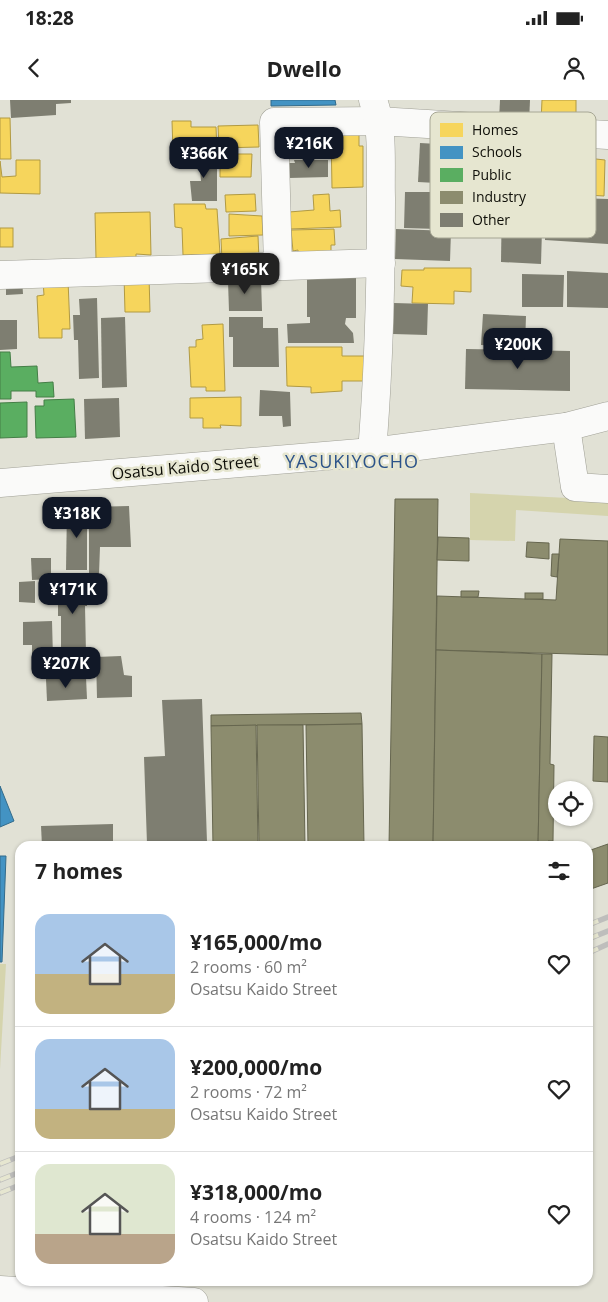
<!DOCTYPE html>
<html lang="en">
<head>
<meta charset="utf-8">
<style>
  body { margin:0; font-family:"Open Sans",sans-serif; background:#f2f2f2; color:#222; height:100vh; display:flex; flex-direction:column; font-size:19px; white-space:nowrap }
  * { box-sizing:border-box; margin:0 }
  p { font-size:16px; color:#767676 }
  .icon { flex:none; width:28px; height:28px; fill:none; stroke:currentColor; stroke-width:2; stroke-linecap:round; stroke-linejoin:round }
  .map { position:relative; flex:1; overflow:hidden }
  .side { position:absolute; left:15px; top:741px; width:578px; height:445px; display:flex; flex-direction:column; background:#fff; border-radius:15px; box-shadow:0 1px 4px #0004 }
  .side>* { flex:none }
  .controls { position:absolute; left:548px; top:681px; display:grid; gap:10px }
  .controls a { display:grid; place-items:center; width:45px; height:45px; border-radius:50%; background:#fff; box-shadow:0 1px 4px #0004; font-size:25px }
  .price { position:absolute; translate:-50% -42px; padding:0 11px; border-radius:10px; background:#111827; color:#fff; font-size:16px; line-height:32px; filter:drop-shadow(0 1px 2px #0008) }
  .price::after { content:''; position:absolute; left:50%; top:30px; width:15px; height:11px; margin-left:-8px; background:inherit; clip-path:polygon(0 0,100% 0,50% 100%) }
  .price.selected { background:#222; color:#fff }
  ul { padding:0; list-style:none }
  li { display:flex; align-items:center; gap:15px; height:125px; padding:0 20px }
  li+li { border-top:1px solid #e0e0e0 }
  li span { display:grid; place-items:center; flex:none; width:140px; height:100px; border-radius:15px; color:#555 }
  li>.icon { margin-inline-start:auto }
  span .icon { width:60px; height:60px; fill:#fffc; stroke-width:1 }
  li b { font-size:21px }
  h2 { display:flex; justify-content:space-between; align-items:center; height:60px; padding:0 20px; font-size:21px }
  .status { display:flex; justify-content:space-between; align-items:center; height:35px; padding:0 25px; background:#fff; direction:ltr }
  .status svg { height:14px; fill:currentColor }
  header { display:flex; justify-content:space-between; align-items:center; height:65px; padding:0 20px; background:#fff; font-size:22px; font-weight:700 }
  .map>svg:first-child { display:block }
  .green { fill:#d5d4ad }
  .homes { fill:#f6d55c; stroke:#b19a43 }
  .schools { fill:#4393c3; stroke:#336b8b }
  .public { fill:#5aae61; stroke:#447e46 }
  .industry { fill:#8c8c6e; stroke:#66664f }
  .building { fill:#7e7e71 }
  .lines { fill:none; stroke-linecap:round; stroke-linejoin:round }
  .minor-casing { stroke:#a0a096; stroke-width:29 }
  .minor { stroke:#fafaf9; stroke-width:28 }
  .rail-casing { stroke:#bebebc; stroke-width:5.5 }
  .rail { stroke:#e6e6d0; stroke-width:4; stroke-dasharray:11; stroke-linecap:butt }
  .labels { text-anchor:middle; stroke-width:5; stroke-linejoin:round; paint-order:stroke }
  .street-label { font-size:16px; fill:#0f0f08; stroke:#e6e6d0 }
  .neighbourhood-label { font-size:18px; letter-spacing:1px; fill:#2c5389; stroke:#e6e6d0 }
  .key { fill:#e6e6d0; stroke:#a6a694; stroke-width:1 }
  .key-label { font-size:14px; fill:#0f0f08 }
</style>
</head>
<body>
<div class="status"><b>18:28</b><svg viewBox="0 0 49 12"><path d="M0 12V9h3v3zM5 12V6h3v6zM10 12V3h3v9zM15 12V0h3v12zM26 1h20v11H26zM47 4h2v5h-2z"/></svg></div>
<header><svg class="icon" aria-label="back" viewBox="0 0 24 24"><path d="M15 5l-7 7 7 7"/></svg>Dwello<svg class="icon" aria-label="person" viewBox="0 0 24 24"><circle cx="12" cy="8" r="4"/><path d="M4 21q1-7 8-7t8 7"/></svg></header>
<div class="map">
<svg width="608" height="1202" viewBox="0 0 608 1202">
  <rect width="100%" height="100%" fill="#e1e1d5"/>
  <g class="green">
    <polygon points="470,393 608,400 608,416 516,410 515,441 470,440"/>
    <polygon points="0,864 6,864 0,969"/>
  </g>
  <g class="homes">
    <polygon points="542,0 576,0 576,24 541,22"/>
    <polygon points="0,18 10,18 11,59 0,59"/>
    <polygon points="172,21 191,21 191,27 216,27 217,52 173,52"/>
    <polygon points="258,25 259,47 219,48 218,26"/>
    <polygon points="331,33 359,33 359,46 363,46 363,87 332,88"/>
    <polygon points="220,54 252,54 251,77 220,77"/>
    <polygon points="587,58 605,60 604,96 587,95"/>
    <polygon points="16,60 40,60 40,94 0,93 0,61 2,77 16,76"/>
    <polygon points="255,94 256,111 226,112 225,95"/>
    <polygon points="329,94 330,111 340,110 341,127 290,129 289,112 314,110 313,95"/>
    <polygon points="174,104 205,104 206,109 217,109 220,154 183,155 182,128 175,127"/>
    <polygon points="150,112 151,155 136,154 136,161 96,159 95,113"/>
    <polygon points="229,114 262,116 263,135 229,136"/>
    <rect x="0" y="128" width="13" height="19"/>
    <polygon points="334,129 335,145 331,145 331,153 298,155 298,150 293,151 291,130"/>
    <polygon points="258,136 259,159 222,160 221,139"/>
    <polygon points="424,168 471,168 471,192 454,191 454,204 412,203 413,187 401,186 402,170 424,170"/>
    <polygon points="124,176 149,176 150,212 125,212"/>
    <polygon points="68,180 70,229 62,229 62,238 39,238 37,196 44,195 43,181"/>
    <polygon points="223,224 225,291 206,291 206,287 191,287 189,247 196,247 196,240 203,239 202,225"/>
    <polygon points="286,247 342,247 342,256 366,256 366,281 342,281 342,291 311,293 311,287 287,286"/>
    <polygon points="241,297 241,326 220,325 221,328 203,328 203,318 190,318 190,298"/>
  </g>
  <g class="schools">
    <polygon points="271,0 335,0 336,5 271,6"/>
    <polygon points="0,686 14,721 0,727"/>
    <polygon points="0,756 6,756 2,862 0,862"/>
  </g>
  <g class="public">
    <polygon points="0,252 10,252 11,267 37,266 38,283 53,282 54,297 36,297 36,291 11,291 11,299 0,299"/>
    <polygon points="74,299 76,337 36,338 35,306 44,306 44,300"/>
    <polygon points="27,302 27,337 0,338 0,303"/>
  </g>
  <g class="industry">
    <polygon points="395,399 438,399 433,746 389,746"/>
    <polygon points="438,437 469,438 469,461 437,460"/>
    <polygon points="560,439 608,441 608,555 436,550 437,496 556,500"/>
    <polygon points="527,442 549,443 549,459 526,457"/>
    <polygon points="552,454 559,454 557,477 551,476"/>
    <polygon points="461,491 479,491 478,497 461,497"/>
    <rect x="525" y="493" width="18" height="6"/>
    <polygon points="436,550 542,554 538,746 433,746"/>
    <polygon points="542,554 552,554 550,664 554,665 553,741 548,741 548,746 538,746"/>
    <polygon points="361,613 362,624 211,626 211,615"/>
    <polygon points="362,624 364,746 308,746 306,625"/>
    <polygon points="256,625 258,746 213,746 211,626"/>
    <polygon points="257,625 303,625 305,746 259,746"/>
    <polygon points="594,636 608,637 608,682 593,681"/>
    <polygon points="608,744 608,783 588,790 588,751"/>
  </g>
  <g class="building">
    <polygon points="10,0 71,0 71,3 56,4 56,15 11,18"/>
    <polygon points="500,0 530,0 529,23 499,20"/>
    <polygon points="326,28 326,54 290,54 291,37 300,36 300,29"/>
    <polygon points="420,43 529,49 526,88 418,82"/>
    <polygon points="188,56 217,57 217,101 192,101 190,81 201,81 200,69 188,69"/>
    <polygon points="294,60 328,60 328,77 289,78 288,63 295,63"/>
    <polygon points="405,92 448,92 448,113 438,113 438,129 404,128"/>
    <polygon points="502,95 543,95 541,164 501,162"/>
    <polygon points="546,97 608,99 608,144 545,140"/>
    <polygon points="396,129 451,131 450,161 395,159"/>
    <polygon points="567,171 608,173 608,208 567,207"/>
    <polygon points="522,174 564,175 563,207 522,207"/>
    <polygon points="307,178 356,178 356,218 346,218 345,224 353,233 354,243 288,243 287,224 310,223 310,217 307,217"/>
    <polygon points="6,179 22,179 23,194 6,195"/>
    <polygon points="261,179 262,211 229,211 228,181"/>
    <polygon points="97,198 99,278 79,279 78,240 74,240 73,215 80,215 79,199"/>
    <polygon points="394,203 428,204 427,235 393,234"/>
    <polygon points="483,214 526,216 525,247 481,245"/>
    <polygon points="125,217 127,287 102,288 101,218"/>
    <polygon points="229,217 263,217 263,228 278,228 279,267 233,267 233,237 229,237"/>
    <polygon points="0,220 17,220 17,249 0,250"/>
    <polygon points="466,249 570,251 570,291 465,289"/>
    <polygon points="260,290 290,292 291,326 283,327 282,316 259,316"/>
    <polygon points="119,298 120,337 85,339 84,299"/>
    <polygon points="129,406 131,447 100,447 99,474 89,474 89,407"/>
    <polygon points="87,407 87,470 66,470 67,408"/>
    <polygon points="31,458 51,458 51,479 32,480"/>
    <polygon points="58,479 87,480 87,506 85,506 86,554 61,554 61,516 58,516"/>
    <polygon points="35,481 35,503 19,502 19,482"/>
    <polygon points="52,521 53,558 32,559 32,545 23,545 23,522"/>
    <polygon points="121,556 124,575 132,576 132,597 97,598 96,557"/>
    <polygon points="86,577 87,599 47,601 46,579"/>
    <polygon points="202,599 207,742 147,744 144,657 165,656 162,600"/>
    <polygon points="113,724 113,746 42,746 41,726"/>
  </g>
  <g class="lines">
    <g class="minor-casing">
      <g id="minor">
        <polyline points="278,166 274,22 378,21 608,35"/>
        <polyline points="0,175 381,163"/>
        <polyline points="566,327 575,387 608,389"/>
        <path d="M372 352C379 267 381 183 381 98 380 66 384 30 373 0"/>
        <polyline points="0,383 372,352 566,327 608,316"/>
        <polyline points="0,1190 194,1202"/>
      </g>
    </g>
    <use href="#minor" class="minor"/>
    <g class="rail-casing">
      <g id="rail">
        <polyline points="588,825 608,817"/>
        <polyline points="588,839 608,831"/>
        <polyline points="588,853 608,844"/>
        <polyline points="0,1064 20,1056"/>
        <polyline points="0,1080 20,1072"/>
        <polyline points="0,1093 20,1085"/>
      </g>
    </g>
    <use href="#rail" class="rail"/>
  </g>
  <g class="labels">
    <g class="street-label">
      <text transform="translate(185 367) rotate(-5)" y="6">Osatsu Kaido Street</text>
    </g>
    <g class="neighbourhood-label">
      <text x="352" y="368">YASUKIYOCHO</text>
    </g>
  </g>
  <rect x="430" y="12" width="166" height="126" rx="8" class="key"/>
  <rect x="440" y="23" width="23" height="14" fill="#f6d55c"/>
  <rect x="440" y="46" width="23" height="13" fill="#4393c3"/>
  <rect x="440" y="68" width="23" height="14" fill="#5aae61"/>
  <rect x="440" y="91" width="23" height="13" fill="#8c8c6e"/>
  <rect x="440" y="113" width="23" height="14" fill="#7e7e71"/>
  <g class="key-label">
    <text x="472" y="35">Homes</text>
    <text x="472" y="57">Schools</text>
    <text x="472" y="80">Public</text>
    <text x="472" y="102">Industry</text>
    <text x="472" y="125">Other</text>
  </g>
</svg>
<div class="controls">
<a><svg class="icon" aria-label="locate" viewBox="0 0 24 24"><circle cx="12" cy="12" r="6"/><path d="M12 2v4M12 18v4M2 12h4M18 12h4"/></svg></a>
</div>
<b class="price" style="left:309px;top:69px">¥216K</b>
<b class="price" style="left:204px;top:79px">¥366K</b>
<b class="price selected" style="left:245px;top:195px">¥165K</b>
<b class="price" style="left:518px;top:270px">¥200K</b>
<b class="price" style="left:77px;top:439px">¥318K</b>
<b class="price" style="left:73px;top:515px">¥171K</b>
<b class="price" style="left:66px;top:589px">¥207K</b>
<section class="side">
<h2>7 homes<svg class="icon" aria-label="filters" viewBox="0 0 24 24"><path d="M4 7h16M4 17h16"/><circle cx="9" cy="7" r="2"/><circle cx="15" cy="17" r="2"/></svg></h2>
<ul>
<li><span style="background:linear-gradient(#a9c7e8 60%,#c2b280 0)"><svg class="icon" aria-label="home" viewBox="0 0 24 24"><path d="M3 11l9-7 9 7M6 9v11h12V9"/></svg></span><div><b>¥165,000/mo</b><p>2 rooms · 60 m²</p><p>Osatsu Kaido Street</p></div><svg class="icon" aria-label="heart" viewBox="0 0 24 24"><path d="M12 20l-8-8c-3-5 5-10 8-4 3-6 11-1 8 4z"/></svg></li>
<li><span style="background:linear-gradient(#a9c7e8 70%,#c2b280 0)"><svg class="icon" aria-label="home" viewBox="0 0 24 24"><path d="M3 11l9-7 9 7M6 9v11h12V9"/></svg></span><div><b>¥200,000/mo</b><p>2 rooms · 72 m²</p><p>Osatsu Kaido Street</p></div><svg class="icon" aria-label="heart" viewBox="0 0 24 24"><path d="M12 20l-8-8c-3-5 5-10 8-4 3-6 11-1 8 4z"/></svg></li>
<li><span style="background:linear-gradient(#dfe7d0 70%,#b9a48a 0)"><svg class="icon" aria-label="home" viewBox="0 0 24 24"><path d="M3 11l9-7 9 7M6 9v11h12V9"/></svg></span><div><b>¥318,000/mo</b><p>4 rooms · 124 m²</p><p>Osatsu Kaido Street</p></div><svg class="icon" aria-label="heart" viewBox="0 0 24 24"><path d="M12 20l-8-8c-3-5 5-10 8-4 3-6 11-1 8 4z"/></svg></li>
</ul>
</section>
</div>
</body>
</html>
